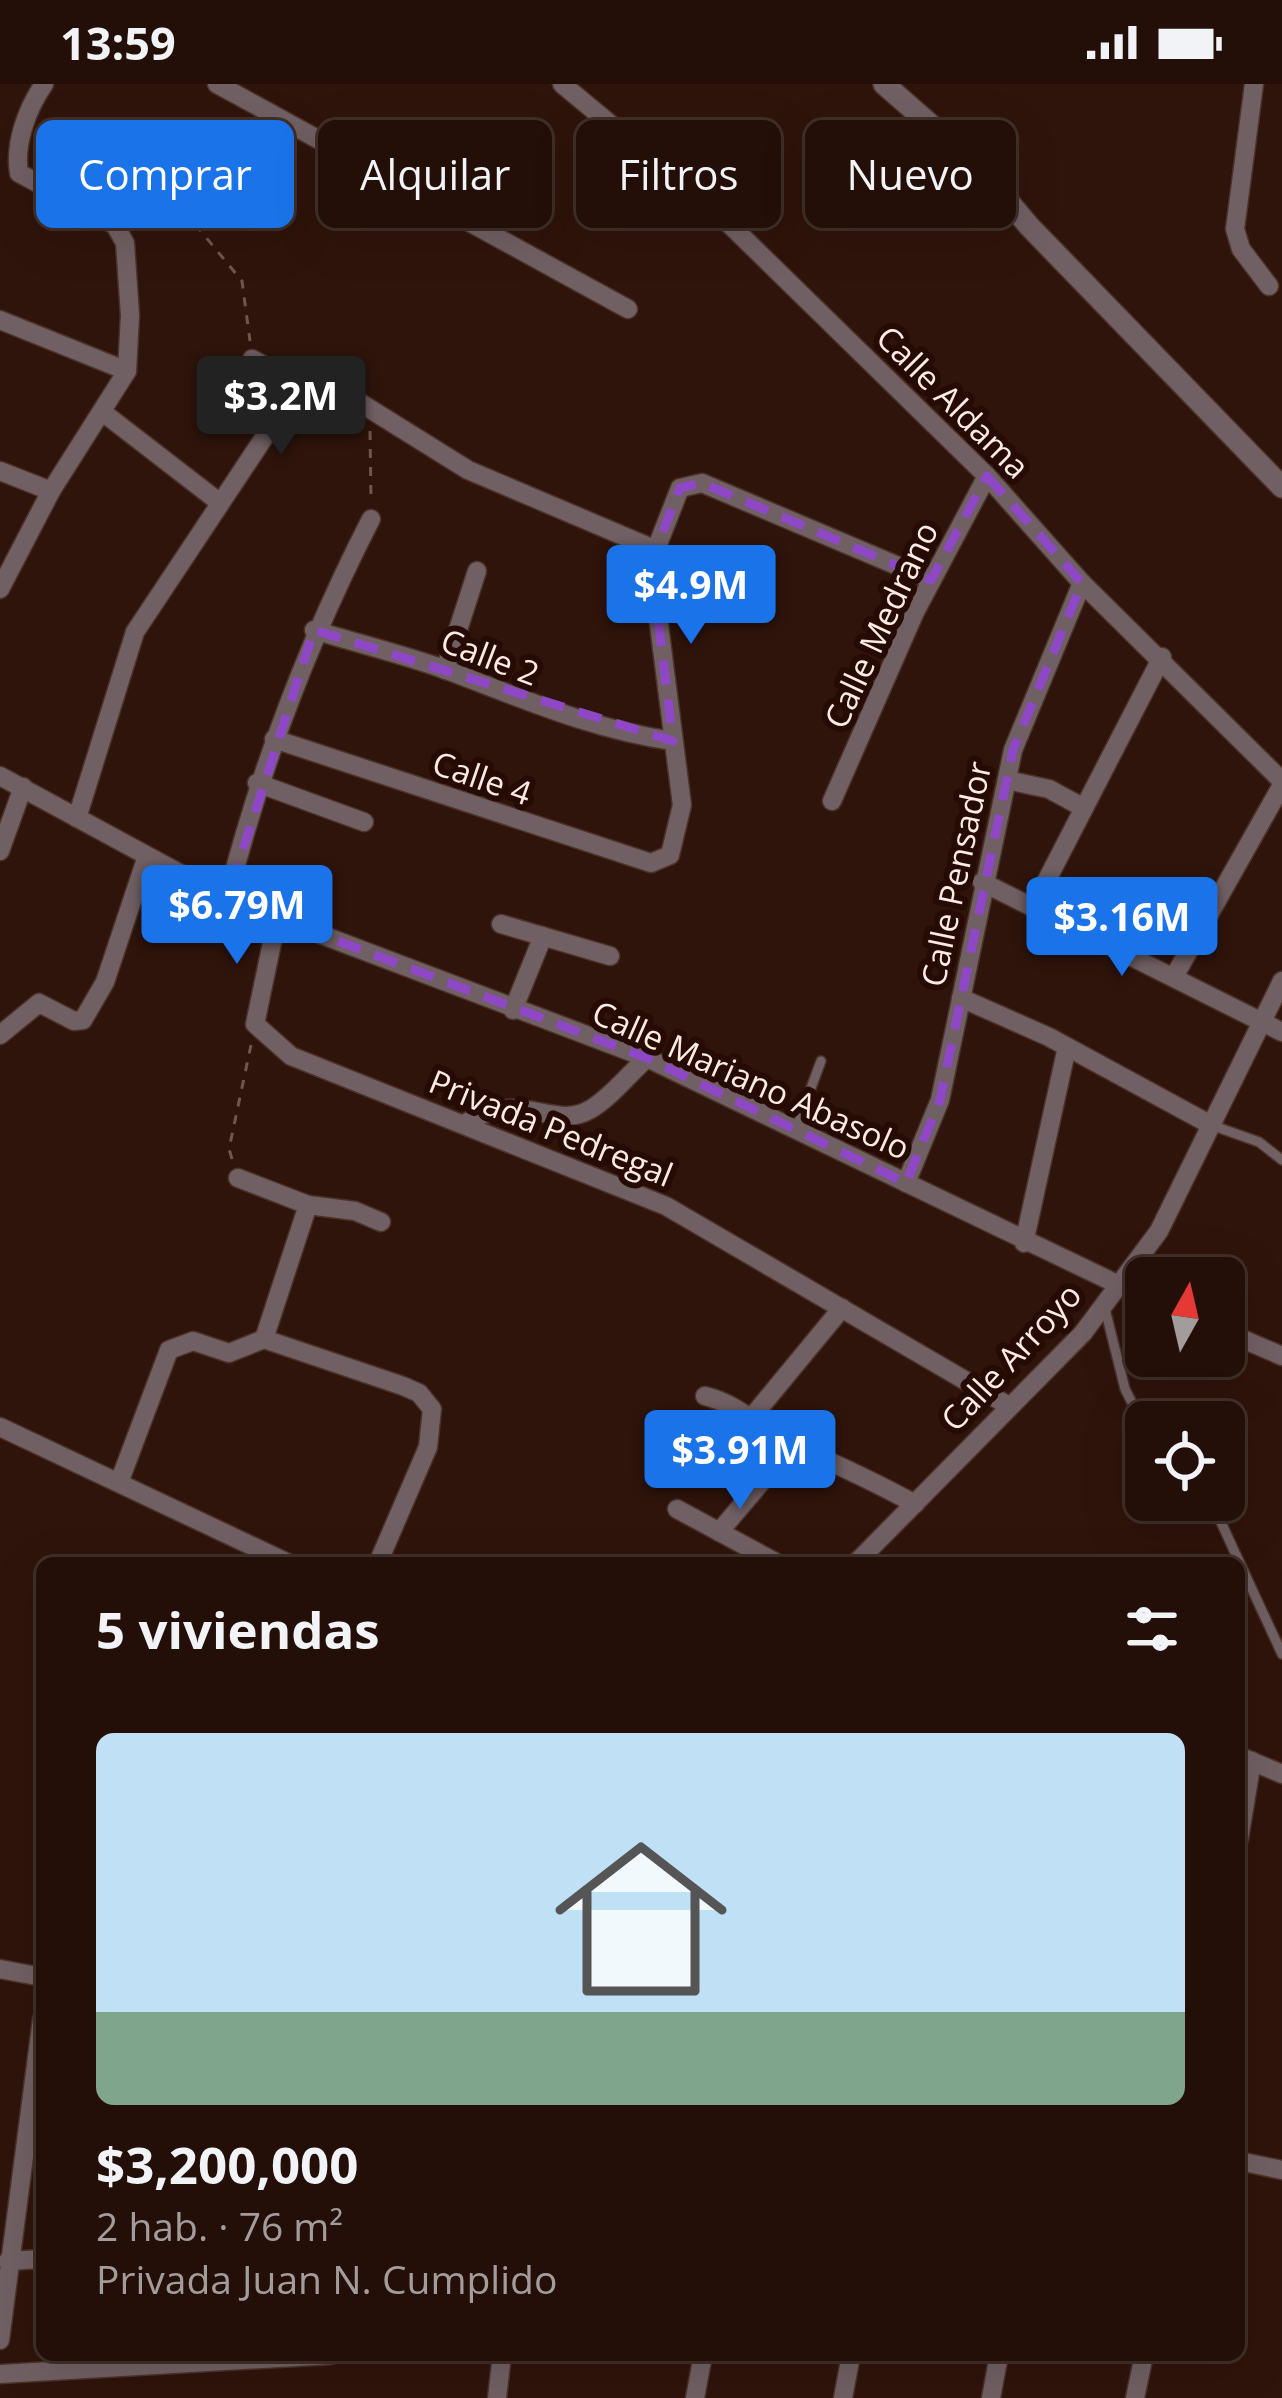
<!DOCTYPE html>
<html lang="es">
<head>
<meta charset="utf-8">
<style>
  body { margin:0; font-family:"Open Sans",sans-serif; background:#2f1d16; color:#f1f3f6; height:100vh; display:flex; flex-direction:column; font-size:45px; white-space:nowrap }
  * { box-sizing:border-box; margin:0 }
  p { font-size:39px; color:#a39c9c }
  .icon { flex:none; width:66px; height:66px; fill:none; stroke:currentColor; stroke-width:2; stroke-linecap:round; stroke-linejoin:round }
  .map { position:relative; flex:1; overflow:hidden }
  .drawer { position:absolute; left:36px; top:1473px; width:1209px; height:804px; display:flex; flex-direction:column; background:#230f08; border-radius:18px; box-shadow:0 12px 48px #0002,0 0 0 3px #402f29 }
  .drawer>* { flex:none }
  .top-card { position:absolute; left:36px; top:36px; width:1212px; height:108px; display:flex; gap:24px }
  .needle { width:78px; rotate:8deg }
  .tools { position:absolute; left:1125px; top:1173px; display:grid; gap:24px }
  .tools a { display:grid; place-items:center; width:120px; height:120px; border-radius:18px; background:#230f08; box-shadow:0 12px 48px #0002,0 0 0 3px #402f29; font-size:60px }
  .price { position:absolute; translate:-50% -102px; padding:0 27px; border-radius:12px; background:#1a73e8; color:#fff; font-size:39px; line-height:78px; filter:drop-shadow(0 3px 6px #0008) }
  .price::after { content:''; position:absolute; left:50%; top:72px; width:36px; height:27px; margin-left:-18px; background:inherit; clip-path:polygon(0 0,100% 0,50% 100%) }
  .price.on { background:#222; color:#fff }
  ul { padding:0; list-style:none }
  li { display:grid; align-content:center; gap:24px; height:636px; padding:0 60px }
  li+li { border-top:3px solid #402f29 }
  li span { display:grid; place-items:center; height:372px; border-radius:18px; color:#555 }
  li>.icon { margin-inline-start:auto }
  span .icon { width:216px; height:216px; fill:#fffc; stroke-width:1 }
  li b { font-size:51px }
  h2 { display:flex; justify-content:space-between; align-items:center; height:144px; padding:0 60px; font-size:51px }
  .chip { padding:0 42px; border-radius:18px; background:#230f08; box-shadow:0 12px 48px #0002,0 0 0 3px #402f29; font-size:42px; line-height:108px }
  .chip.on { background:#1a73e8; color:#fff }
  .status { display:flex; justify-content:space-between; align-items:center; height:84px; padding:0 60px; background:#230f08; direction:ltr }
  .status svg { height:33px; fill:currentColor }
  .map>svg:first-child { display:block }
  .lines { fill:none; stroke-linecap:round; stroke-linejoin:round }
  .service-casing { stroke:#4c3229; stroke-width:12 }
  .minor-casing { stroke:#4c3229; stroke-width:21 }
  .tertiary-casing { stroke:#4c3229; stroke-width:24 }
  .path { stroke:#6f564e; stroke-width:3; stroke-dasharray:9 9; stroke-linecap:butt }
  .service { stroke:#716063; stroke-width:9 }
  .minor { stroke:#716063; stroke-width:18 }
  .tertiary { stroke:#716063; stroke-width:21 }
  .marked { fill:none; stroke:#8f48c5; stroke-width:9; stroke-dasharray:24 15; stroke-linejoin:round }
  .labels { text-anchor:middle; stroke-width:12; stroke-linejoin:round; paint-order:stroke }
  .street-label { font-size:33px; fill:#feeae4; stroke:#250b04 }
</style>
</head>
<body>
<div class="status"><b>13:59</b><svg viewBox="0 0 49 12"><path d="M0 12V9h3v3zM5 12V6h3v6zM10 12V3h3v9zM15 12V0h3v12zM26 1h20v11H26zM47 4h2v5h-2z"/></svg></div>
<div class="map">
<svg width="1282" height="2314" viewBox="0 0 1282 2314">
  <rect width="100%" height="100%" fill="#2f140b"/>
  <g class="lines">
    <g class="service-casing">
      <g id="service">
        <polyline points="1211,1041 1259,1058 1282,1076"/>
        <polyline points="795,1047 821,977"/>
        <polyline points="1104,1221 1125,1305 1146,1346"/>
        <polyline points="1202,1416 1219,1434 1282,1570"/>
      </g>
    </g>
    <g class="minor-casing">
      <g id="minor">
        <polyline points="217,0 628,225"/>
        <polyline points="562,0 721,132 987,392 1082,499 1282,697"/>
        <polyline points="1254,0 1235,145 1241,165 1269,202"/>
        <polyline points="0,236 127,287"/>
        <polyline points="252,275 299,301"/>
        <polyline points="299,301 330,300 468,386 654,465"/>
        <polyline points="105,330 219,418"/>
        <polyline points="0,387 51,407"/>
        <path d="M0 505 51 407 127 287 130 231 125 159 115 141 19 89C14 60 27 25 44 0"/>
        <path d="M314 546C359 560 406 571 449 587 523 615 594 646 673 657"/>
        <polyline points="445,586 477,487"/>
        <polyline points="274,655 651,779 670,771 682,721 651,478 680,404 702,399 931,496"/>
        <polyline points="0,692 227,815 647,974 1146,1214"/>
        <polyline points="1007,696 1049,705 1084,724"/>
        <polyline points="257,699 364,738"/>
        <polyline points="832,717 915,528 987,392"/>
        <polyline points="77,734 135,548 299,301"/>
        <polyline points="0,767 23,703"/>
        <polyline points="982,798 1282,948"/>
        <path d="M227 815C261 681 308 558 371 435"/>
        <polyline points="1034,821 1162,573"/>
        <polyline points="277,835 255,940 291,972 666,1122 1009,1322"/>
        <polyline points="501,840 610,872"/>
        <polyline points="1175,891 1282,701"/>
        <polyline points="961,914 1049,953 1211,1041"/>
        <polyline points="513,926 543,852"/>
        <polyline points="0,951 39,919 74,937 83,936 105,898 147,772"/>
        <path d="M464 1040C521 1003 553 1048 591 1025 611 1013 629 990 647 974"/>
        <polyline points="238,1094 308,1121 355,1127 381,1138"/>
        <polyline points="906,1099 940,1016 1013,666 1082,499"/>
        <polyline points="1024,1159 1067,963"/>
        <polyline points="1224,1247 1282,1272"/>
        <polyline points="264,1255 308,1121"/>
        <path d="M705 1312C745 1322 760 1348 795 1362 836 1380 875 1398 915 1420"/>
        <polyline points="752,1333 842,1224"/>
        <polyline points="0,1343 288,1479"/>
        <polyline points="120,1396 169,1266 193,1257 229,1269 264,1255 403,1302 419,1309 432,1325 428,1363 378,1479"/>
        <polyline points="677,1425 777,1479"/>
        <polyline points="719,1448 792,1362"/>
        <polyline points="856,1479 1083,1249 1159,1147 1282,897"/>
        <polyline points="1239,1672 1282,1690"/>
        <polyline points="1239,1755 1252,1677"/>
        <polyline points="0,1885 42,1893"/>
        <polyline points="1239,2077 1282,2086"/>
        <polyline points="8,2177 42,2175"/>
        <polyline points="0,2256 42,1935"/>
        <polyline points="0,2290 331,2271"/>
        <polyline points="497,2314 502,2271"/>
        <polyline points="695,2314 703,2271"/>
        <polyline points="843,2314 851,2271"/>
        <polyline points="991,2314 999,2271"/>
        <polyline points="1135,2314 1144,2271"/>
      </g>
    </g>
    <g class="tertiary-casing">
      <polyline id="tertiary" points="884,0 980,84 1029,142 1282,403"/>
    </g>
    <g class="path">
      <polyline points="125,125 195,140 242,197 250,257"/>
      <polyline points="370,347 371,415"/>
      <polyline points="232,1075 229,1065 251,961"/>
    </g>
    <use href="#service" class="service"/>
    <use href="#minor" class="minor"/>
    <use href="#tertiary" class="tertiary"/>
  </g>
  <path class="marked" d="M987 392 1082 499 1013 666 940 1016 906 1099 647 974 227 815 314 546 673 657 651 478 680 404 702 399 931 496Z"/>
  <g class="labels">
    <g class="street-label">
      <text transform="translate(953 318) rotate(45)" y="12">Calle Aldama</text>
      <text transform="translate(881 541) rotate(-65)" y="12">Calle Medrano</text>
      <text transform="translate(490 573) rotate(21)" y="12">Calle 2</text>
      <text transform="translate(482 694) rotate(19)" y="12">Calle 4</text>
      <text transform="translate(956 790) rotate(-78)" y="12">Calle Pensador</text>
      <text transform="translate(751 996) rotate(24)" y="12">Calle Mariano Abasolo</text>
      <text transform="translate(551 1044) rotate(22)" y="12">Privada Pedregal</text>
      <text transform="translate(1011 1273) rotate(-47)" y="12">Calle Arroyo</text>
    </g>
  </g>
</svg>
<div class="tools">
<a><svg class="needle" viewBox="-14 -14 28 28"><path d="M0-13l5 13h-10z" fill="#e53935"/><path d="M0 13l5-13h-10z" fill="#a39c9c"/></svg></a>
<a><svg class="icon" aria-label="locate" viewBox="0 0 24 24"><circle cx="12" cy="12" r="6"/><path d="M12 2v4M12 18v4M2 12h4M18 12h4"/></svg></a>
</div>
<b class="price on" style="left:281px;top:374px">$3.2M</b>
<b class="price" style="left:691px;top:563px">$4.9M</b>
<b class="price" style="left:237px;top:883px">$6.79M</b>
<b class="price" style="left:1122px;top:895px">$3.16M</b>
<b class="price" style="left:740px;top:1428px">$3.91M</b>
<div class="top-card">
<a class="chip on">Comprar</a>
<a class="chip">Alquilar</a>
<a class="chip">Filtros</a>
<a class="chip">Nuevo</a>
</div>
<section class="drawer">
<h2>5 viviendas<svg class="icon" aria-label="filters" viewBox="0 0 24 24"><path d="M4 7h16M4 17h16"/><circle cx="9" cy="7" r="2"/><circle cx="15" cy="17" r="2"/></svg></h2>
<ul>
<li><span style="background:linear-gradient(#bfe0f5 75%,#7fa58c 0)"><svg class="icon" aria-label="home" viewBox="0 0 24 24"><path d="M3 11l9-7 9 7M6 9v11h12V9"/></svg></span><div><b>$3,200,000</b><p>2 hab. · 76 m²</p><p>Privada Juan N. Cumplido</p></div></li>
</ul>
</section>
</div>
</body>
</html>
